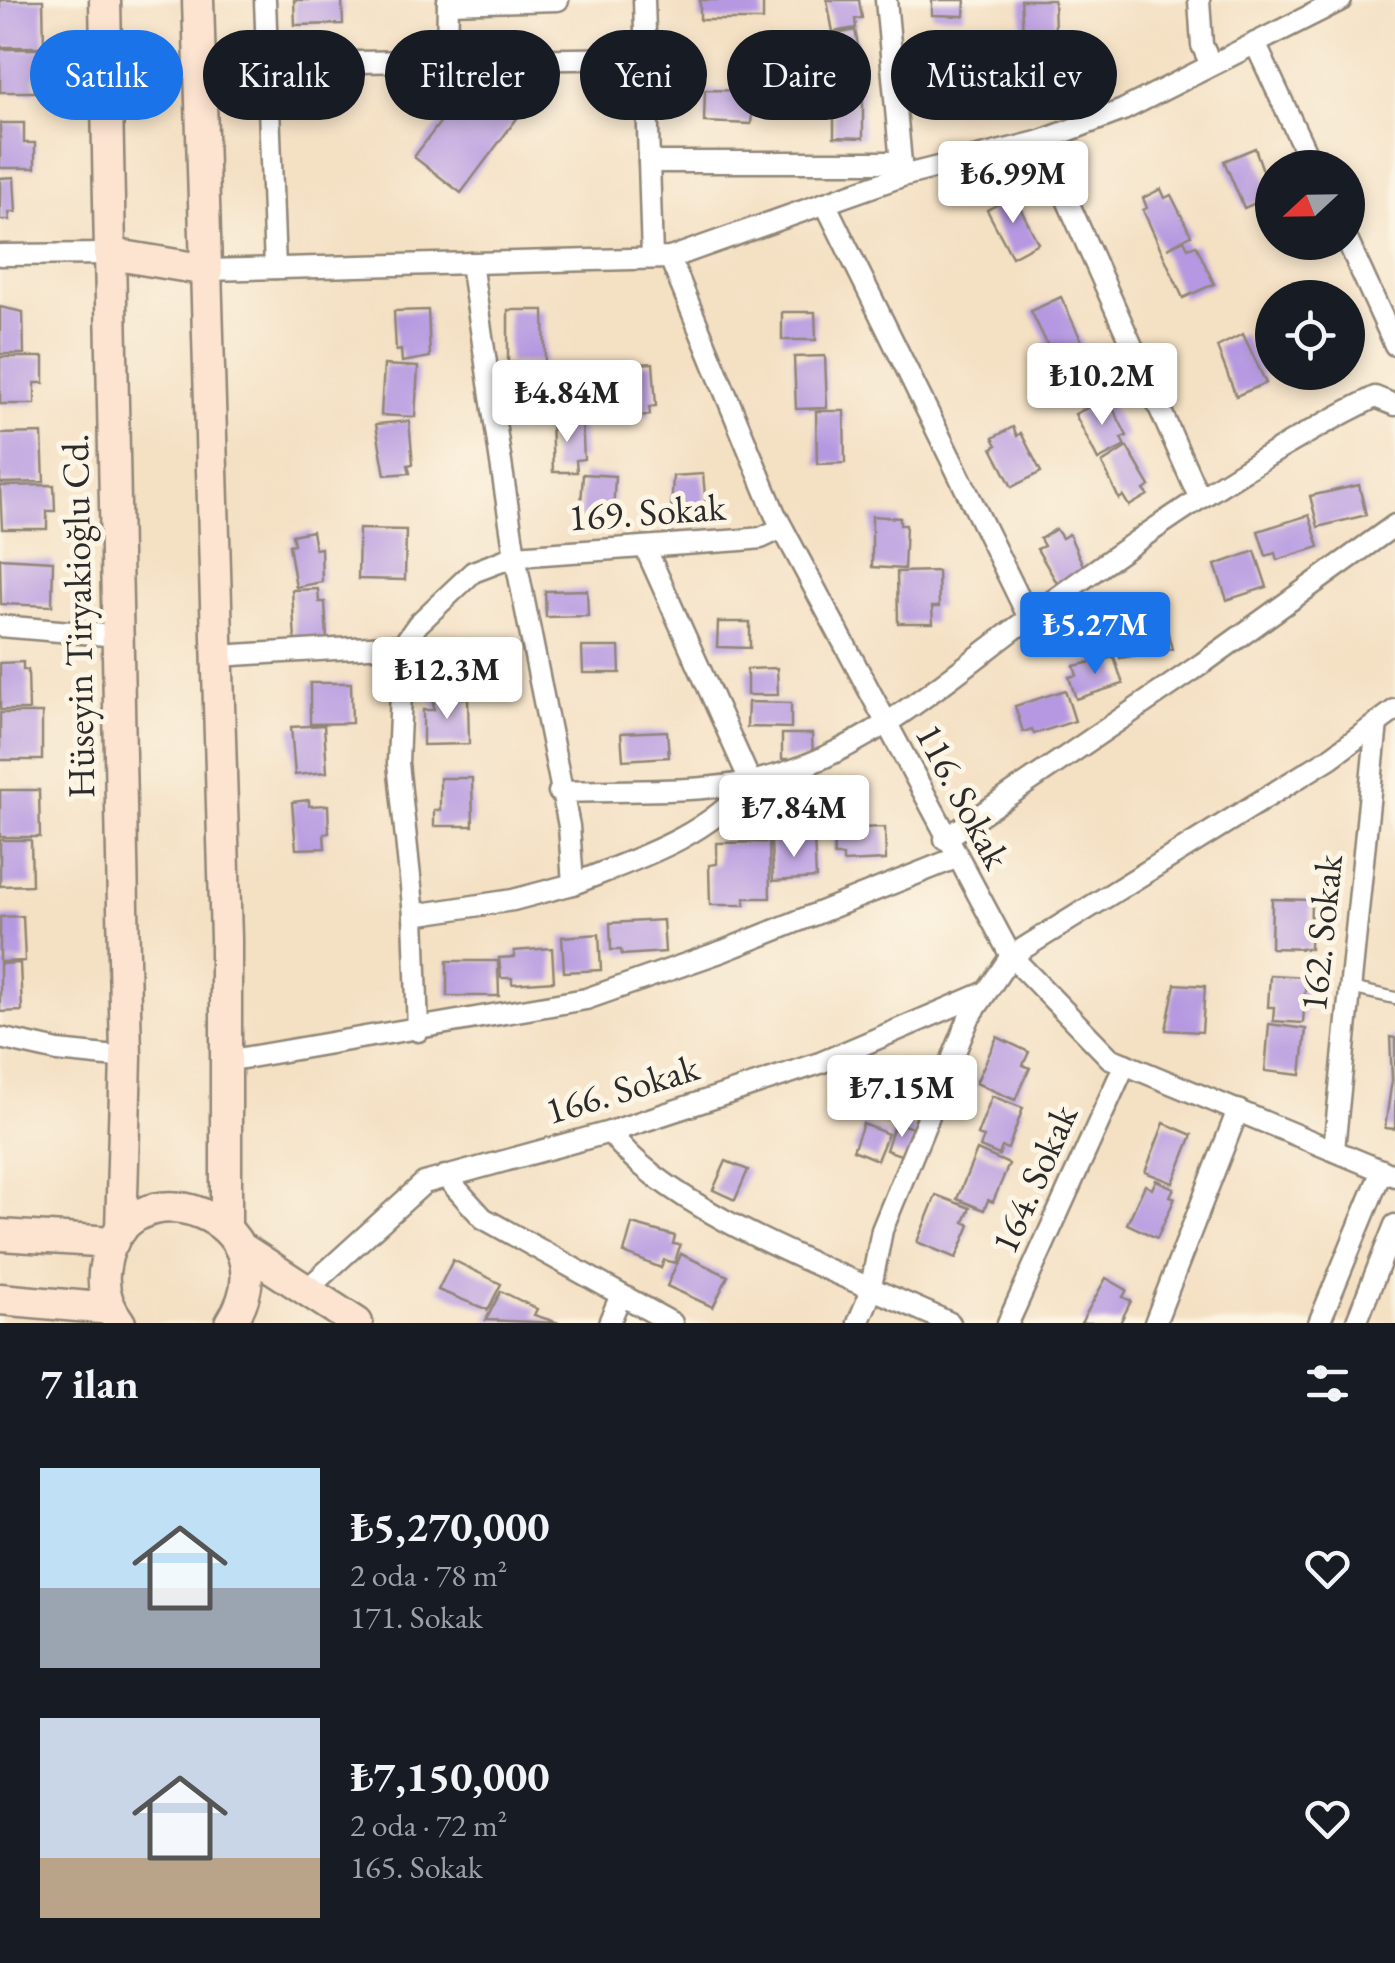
<!DOCTYPE html>
<html lang="tr">
<head>
<meta charset="utf-8">
<style>
  body { margin:0; font-family:"EB Garamond",serif; background:#20242c; color:#f1f3f6; height:100vh; display:flex; flex-direction:column; font-size:38px; white-space:nowrap }
  * { box-sizing:border-box; margin:0 }
  p { font-size:32px; color:#9ea1a6 }
  .icon { flex:none; width:55px; height:55px; fill:none; stroke:currentColor; stroke-width:2; stroke-linecap:round; stroke-linejoin:round }
  .map { position:relative; height:1323px; overflow:hidden }
  .sheet { display:flex; flex-direction:column; background:#171b24; flex:1 }
  .sheet>* { flex:none }
  .banner { position:absolute; left:30px; top:30px; width:1335px; height:90px; display:flex; gap:20px }
  .needle { width:65px; rotate:248deg }
  .buttons { position:absolute; left:1255px; top:150px; display:grid; gap:20px }
  .buttons a { display:grid; place-items:center; width:110px; height:110px; border-radius:50%; background:#171b24; box-shadow:0 5px 15px #0003; font-size:50px }
  .price { position:absolute; translate:-50% -85px; padding:0 22px; border-radius:10px; background:#fff; color:#222; font-size:32px; line-height:65px; filter:drop-shadow(0 2px 5px #0008) }
  .price::after { content:''; position:absolute; left:50%; top:60px; width:30px; height:22px; margin-left:-15px; background:inherit; clip-path:polygon(0 0,100% 0,50% 100%) }
  .price.selected { background:#1a73e8; color:#fff }
  ul { padding:0; list-style:none }
  li { display:flex; align-items:center; gap:30px; height:250px; padding:0 40px }
  li span { display:grid; place-items:center; flex:none; width:280px; height:200px; border-radius:0px; color:#555 }
  li>.icon { margin-inline-start:auto }
  span .icon { width:120px; height:120px; fill:#fffc; stroke-width:1 }
  li b { font-size:42px }
  h2 { display:flex; justify-content:space-between; align-items:center; height:120px; padding:0 40px; font-size:42px }
  .pill { padding:0 35px; border-radius:45px; background:#171b24; box-shadow:0 5px 15px #0003; font-size:35px; line-height:90px }
  .pill.selected { background:#1a73e8; color:#fff }
  .map>svg:first-child { display:block }
  .building { fill:#b598e1 }
  .lines { fill:none; stroke-linecap:round; stroke-linejoin:round }
  .lane-casing { stroke:#908677; stroke-width:15 }
  .street-casing { stroke:#908677; stroke-width:25 }
  .secondary-casing { stroke:#908677; stroke-width:35 }
  .lane { stroke:#fff; stroke-width:10 }
  .street { stroke:#fff; stroke-width:20 }
  .secondary { stroke:#fde4d1; stroke-width:30 }
  .labels { text-anchor:middle; stroke-width:10; stroke-linejoin:round; paint-order:stroke }
  .street-label { font-size:38px; fill:#2b2b2b; stroke:#fcf5e5 }
</style>
</head>
<body>
<div class="map">
<svg width="1395" height="1323" viewBox="0 0 1395 1323">
  <rect width="100%" height="100%" fill="#fcf5e5"/>
  <filter id="ink" filterUnits="userSpaceOnUse"><feTurbulence type="fractalNoise" baseFrequency=".01" numOctaves="2"/><feDisplacementMap in="SourceGraphic" scale="20" xChannelSelector="R" yChannelSelector="G"/><feConvolveMatrix kernelMatrix="1 2 1 2 8 2 1 2 1" color-interpolation-filters="sRGB"/></filter>
  <filter id="wash" filterUnits="userSpaceOnUse"><feTurbulence type="fractalNoise" baseFrequency=".0048" numOctaves="4" result="noise"/><feDisplacementMap in="SourceGraphic" scale="40" xChannelSelector="R" yChannelSelector="G"/><feGaussianBlur stdDeviation="2.25" result="paint"/><feColorMatrix in="noise" values="0 0 0 0 0 0 0 0 0 0 0 0 0 0 0 0 0 1.4 0 .05"/><feComposite in="paint" operator="in"/></filter>
  <g filter="url(#wash)">
    <rect width="100%" height="100%" fill="#f4e0c3"/>
    <g id="blocks">
      <g class="building">
        <polygon points="0,0 43,0 44,47 0,47"/>
        <polygon points="294,0 342,0 343,24 295,25"/>
        <rect x="700" y="0" width="63" height="20"/>
        <polygon points="827,0 859,0 862,18 855,19 856,28 833,32"/>
        <polygon points="932,0 965,0 964,16 932,15"/>
        <polygon points="1021,0 1054,0 1055,33 1023,34"/>
        <polygon points="855,30 864,76 833,87 828,36"/>
        <polygon points="1055,35 1059,77 1054,77 1054,87 1027,90 1023,37"/>
        <polygon points="0,49 44,49 45,74 35,74 35,92 0,92"/>
        <polygon points="477,73 524,109 461,193 414,157"/>
        <polygon points="826,87 863,87 863,138 834,137 834,106 825,106"/>
        <polygon points="705,90 758,91 757,114 752,114 751,124 704,122"/>
        <polygon points="0,123 24,123 24,143 35,143 35,168 0,168"/>
        <polygon points="1255,148 1272,196 1244,208 1224,161"/>
        <polygon points="14,177 16,212 9,212 10,220 0,220 0,178"/>
        <polygon points="1161,189 1165,198 1171,195 1191,235 1167,248 1184,240 1188,248 1196,245 1214,284 1183,298 1143,210 1147,208 1143,198"/>
        <polygon points="1014,196 1038,243 1012,257 987,210"/>
        <polygon points="1061,297 1083,344 1054,358 1031,311"/>
        <polygon points="0,307 23,312 24,354 0,354"/>
        <polygon points="428,310 430,357 402,362 401,350 396,351 394,311"/>
        <polygon points="508,310 544,310 545,362 508,363"/>
        <polygon points="782,312 815,312 816,340 782,340"/>
        <polygon points="1243,334 1266,383 1236,396 1217,347"/>
        <polygon points="1079,346 1105,384 1098,389 1101,393 1082,407 1056,363"/>
        <polygon points="825,356 827,408 796,409 794,357"/>
        <polygon points="0,357 44,357 44,383 35,383 35,404 0,404"/>
        <polygon points="653,363 656,406 649,407 650,415 624,417 620,365"/>
        <polygon points="384,365 418,367 415,417 381,415"/>
        <polygon points="1108,398 1127,436 1121,438 1125,446 1098,460 1075,414"/>
        <polygon points="816,411 844,411 845,463 817,464"/>
        <polygon points="582,419 584,459 576,460 577,472 553,472 551,420"/>
        <polygon points="409,421 413,464 408,465 410,473 385,475 376,424"/>
        <polygon points="1013,427 1017,436 1021,433 1041,472 1012,487 992,448 997,445 993,438"/>
        <polygon points="42,433 44,482 0,483 0,434"/>
        <polygon points="1127,447 1150,486 1144,490 1148,495 1129,506 1123,496 1119,499 1102,463"/>
        <polygon points="583,474 615,476 613,514 608,514 607,528 585,527 585,520 580,520"/>
        <polygon points="703,474 707,517 703,517 704,526 680,528 678,513 671,513 673,476"/>
        <polygon points="54,485 55,511 47,511 47,529 2,529 0,486"/>
        <polygon points="1359,485 1366,515 1318,527 1310,496"/>
        <polygon points="1309,515 1319,547 1277,560 1275,553 1266,556 1258,531"/>
        <polygon points="872,516 900,518 900,525 906,525 904,569 872,567"/>
        <polygon points="359,529 406,530 405,580 358,579"/>
        <polygon points="1056,529 1062,538 1069,534 1086,572 1060,588 1037,549 1044,546 1040,539"/>
        <polygon points="312,531 315,549 321,548 322,582 296,587 289,545 294,544 292,535"/>
        <polygon points="1255,551 1267,587 1227,600 1215,565"/>
        <polygon points="0,558 53,561 52,606 1,604"/>
        <polygon points="938,571 939,607 932,607 933,623 898,623 897,572"/>
        <polygon points="318,589 319,602 325,602 327,640 295,641 292,590"/>
        <polygon points="587,590 588,616 546,617 545,591"/>
        <polygon points="1164,618 1172,649 1120,658 1113,630"/>
        <polygon points="718,622 750,622 750,648 717,647"/>
        <polygon points="582,647 619,647 620,673 583,673"/>
        <polygon points="1114,657 1123,684 1076,699 1069,677 1077,675 1074,666"/>
        <polygon points="23,662 23,670 28,670 29,710 0,710 0,663"/>
        <polygon points="777,668 778,695 747,695 747,669"/>
        <polygon points="310,683 351,683 352,723 310,724"/>
        <polygon points="1065,690 1075,721 1034,734 1032,729 1023,732 1015,706"/>
        <polygon points="433,698 468,698 469,744 423,745 423,710 434,710"/>
        <polygon points="748,702 791,703 791,728 747,727"/>
        <rect x="0" y="713" width="42" height="47"/>
        <polygon points="324,725 327,772 295,775 291,727"/>
        <polygon points="667,731 669,757 623,760 621,733"/>
        <polygon points="782,734 812,734 813,759 782,759"/>
        <polygon points="440,778 472,778 473,826 434,826 434,810 440,810"/>
        <polygon points="0,790 39,790 40,837 0,837"/>
        <polygon points="309,800 309,806 328,805 329,833 324,834 325,848 296,849 292,802"/>
        <polygon points="885,827 886,860 843,862 843,856 834,856 833,829"/>
        <polygon points="814,839 816,878 773,881 771,842"/>
        <polygon points="0,840 31,840 32,885 0,886"/>
        <polygon points="769,842 770,898 745,898 745,905 710,905 709,865 717,864 717,843"/>
        <polygon points="1272,899 1311,900 1310,949 1271,948"/>
        <polygon points="23,916 25,961 0,962 0,917"/>
        <polygon points="663,920 665,952 622,955 621,950 611,950 610,923"/>
        <polygon points="599,934 601,970 564,972 562,937"/>
        <polygon points="552,948 554,981 512,984 512,978 501,978 499,958 514,957 514,951"/>
        <polygon points="447,961 498,961 499,996 447,996"/>
        <polygon points="20,963 22,1011 0,1012 0,964"/>
        <polygon points="1270,975 1306,977 1303,1023 1273,1021 1274,1007 1268,1007"/>
        <polygon points="1175,984 1205,986 1202,1032 1166,1030"/>
        <polygon points="1269,1024 1306,1029 1301,1075 1265,1071"/>
        <polygon points="997,1037 1029,1052 1023,1065 1030,1068 1015,1100 976,1083"/>
        <polygon points="1390,1037 1395,1038 1395,1129 1385,1128 1392,1080"/>
        <polygon points="992,1096 1023,1108 1008,1149 1002,1147 999,1155 980,1147 984,1137 977,1135"/>
        <polygon points="895,1122 918,1130 909,1158 886,1150"/>
        <polygon points="1164,1123 1192,1135 1173,1183 1145,1172"/>
        <polygon points="863,1124 888,1134 877,1160 853,1150"/>
        <polygon points="977,1150 1009,1164 993,1202 988,1200 984,1210 957,1199"/>
        <polygon points="726,1161 748,1170 735,1200 713,1190"/>
        <polygon points="1156,1180 1174,1188 1170,1196 1175,1198 1157,1238 1127,1224 1145,1185 1152,1189"/>
        <polygon points="936,1195 970,1208 964,1222 970,1225 956,1258 917,1242"/>
        <polygon points="632,1224 675,1236 673,1244 680,1245 675,1263 664,1260 661,1268 624,1253"/>
        <polygon points="681,1254 728,1276 713,1307 667,1286"/>
        <polygon points="453,1260 501,1284 488,1310 438,1290"/>
        <polygon points="1106,1278 1127,1290 1123,1297 1131,1301 1120,1323 1081,1323"/>
        <polygon points="501,1291 537,1309 534,1315 559,1323 486,1320"/>
      </g>
    </g>
  </g>
  <g filter="url(#ink)">
    <use href="#blocks" fill-opacity="0" stroke="#908677" stroke-width="2.5"/>
    <g class="lines">
      <g class="lane-casing">
        <polyline id="lane" points="1351,988 1395,998"/>
      </g>
      <g class="street-casing">
        <g id="street">
          <polyline points="265,0 275,268"/>
          <polyline points="644,0 652,258"/>
          <polyline points="886,0 902,174"/>
          <polyline points="1199,0 1202,45 1211,65"/>
          <polyline points="448,3 558,0"/>
          <polyline points="1255,43 1313,168"/>
          <polyline points="447,58 448,0"/>
          <polyline points="201,64 646,58"/>
          <polyline points="1041,141 1199,497"/>
          <polyline points="649,162 901,162"/>
          <polyline points="825,203 1029,618"/>
          <polyline points="1348,242 1395,345"/>
          <polyline points="0,255 111,254"/>
          <polyline points="670,258 775,514 1011,956 1110,1058 1395,1176"/>
          <polyline points="207,270 670,258 902,176 1041,141 1123,110 1341,0"/>
          <polyline points="0,626 118,636"/>
          <polyline points="218,656 403,645"/>
          <path d="M559 792C635 789 722 796 793 770 883 738 953 674 1029 618 1140 537 1252 458 1375 397L1395 405"/>
          <polyline points="945,839 1203,663 1395,525"/>
          <path d="M573 884C639 858 704 838 751 783L645 547"/>
          <polyline points="414,915 398,763 403,645 418,624 473,572 515,556 741,540 761,538 782,528"/>
          <polyline points="418,1031 414,915 513,900 573,884 569,826 515,556 471,263"/>
          <polyline points="0,1038 58,1051 126,1058"/>
          <polyline points="226,1061 586,999 723,951 956,858"/>
          <path d="M610 1132C668 1214 857 1279 950 1323"/>
          <polyline points="1334,1149 1377,723"/>
          <polyline points="445,1176 483,1218 672,1323"/>
          <polyline points="306,1290 424,1183 610,1132 820,1063 984,993"/>
          <polyline points="609,1323 621,1295"/>
          <polyline points="858,1323 869,1297 882,1230 969,1018 1011,956 1330,758 1395,710"/>
          <polyline points="1008,1323 1125,1064"/>
          <polyline points="1155,1323 1238,1110"/>
          <polyline points="1319,1323 1382,1170"/>
          <polyline points="1356,1323 1395,1225"/>
        </g>
      </g>
      <g class="secondary-casing">
        <g id="secondary">
          <polyline points="105,0 126,1058 121,1230"/>
          <polyline points="198,0 226,939 226,1228"/>
          <polyline points="111,254 207,270"/>
          <polyline points="0,1235 113,1242"/>
          <polyline points="240,1247 357,1323"/>
          <polyline points="0,1299 111,1309"/>
          <path d="M120 1323C107 1306 101 1286 105 1266 123 1155 299 1217 231 1323"/>
        </g>
      </g>
      <use href="#lane" class="lane"/>
      <use href="#street" class="street"/>
      <use href="#secondary" class="secondary"/>
    </g>
  </g>
  <g class="labels">
    <g class="street-label">
      <text transform="translate(647 512) rotate(-4)" y="13">169. Sokak</text>
      <text transform="translate(78 616) rotate(-91)" y="13">Hüseyin Tiryakioğlu Cd.</text>
      <text transform="translate(963 796) rotate(62)" y="13">116. Sokak</text>
      <text transform="translate(1321 933) rotate(-84)" y="13">162. Sokak</text>
      <text transform="translate(622 1089) rotate(-17)" y="13">166. Sokak</text>
      <text transform="translate(1034 1179) rotate(-66)" y="13">164. Sokak</text>
    </g>
  </g>
</svg>
<div class="buttons">
<a><svg class="needle" viewBox="-14 -14 28 28"><path d="M0-13l5 13h-10z" fill="#e53935"/><path d="M0 13l5-13h-10z" fill="#9ea1a6"/></svg></a>
<a><svg class="icon" aria-label="locate" viewBox="0 0 24 24"><circle cx="12" cy="12" r="6"/><path d="M12 2v4M12 18v4M2 12h4M18 12h4"/></svg></a>
</div>
<b class="price" style="left:1013px;top:226px">₺6.99M</b>
<b class="price" style="left:1102px;top:428px">₺10.2M</b>
<b class="price" style="left:567px;top:445px">₺4.84M</b>
<b class="price selected" style="left:1095px;top:677px">₺5.27M</b>
<b class="price" style="left:447px;top:722px">₺12.3M</b>
<b class="price" style="left:794px;top:860px">₺7.84M</b>
<b class="price" style="left:902px;top:1140px">₺7.15M</b>
<div class="banner">
<a class="pill selected">Satılık</a>
<a class="pill">Kiralık</a>
<a class="pill">Filtreler</a>
<a class="pill">Yeni</a>
<a class="pill">Daire</a>
<a class="pill">Müstakil ev</a>
</div>
</div>
<section class="sheet">
<h2>7 ilan<svg class="icon" aria-label="filters" viewBox="0 0 24 24"><path d="M4 7h16M4 17h16"/><circle cx="9" cy="7" r="2"/><circle cx="15" cy="17" r="2"/></svg></h2>
<ul>
<li><span style="background:linear-gradient(#bfe0f5 60%,#9aa5b1 0)"><svg class="icon" aria-label="home" viewBox="0 0 24 24"><path d="M3 11l9-7 9 7M6 9v11h12V9"/></svg></span><div><b>₺5,270,000</b><p>2 oda · 78 m²</p><p>171. Sokak</p></div><svg class="icon" aria-label="heart" viewBox="0 0 24 24"><path d="M12 20l-8-8c-3-5 5-10 8-4 3-6 11-1 8 4z"/></svg></li>
<li><span style="background:linear-gradient(#c9d6e8 70%,#b9a48a 0)"><svg class="icon" aria-label="home" viewBox="0 0 24 24"><path d="M3 11l9-7 9 7M6 9v11h12V9"/></svg></span><div><b>₺7,150,000</b><p>2 oda · 72 m²</p><p>165. Sokak</p></div><svg class="icon" aria-label="heart" viewBox="0 0 24 24"><path d="M12 20l-8-8c-3-5 5-10 8-4 3-6 11-1 8 4z"/></svg></li>
</ul>
</section>
</body>
</html>
